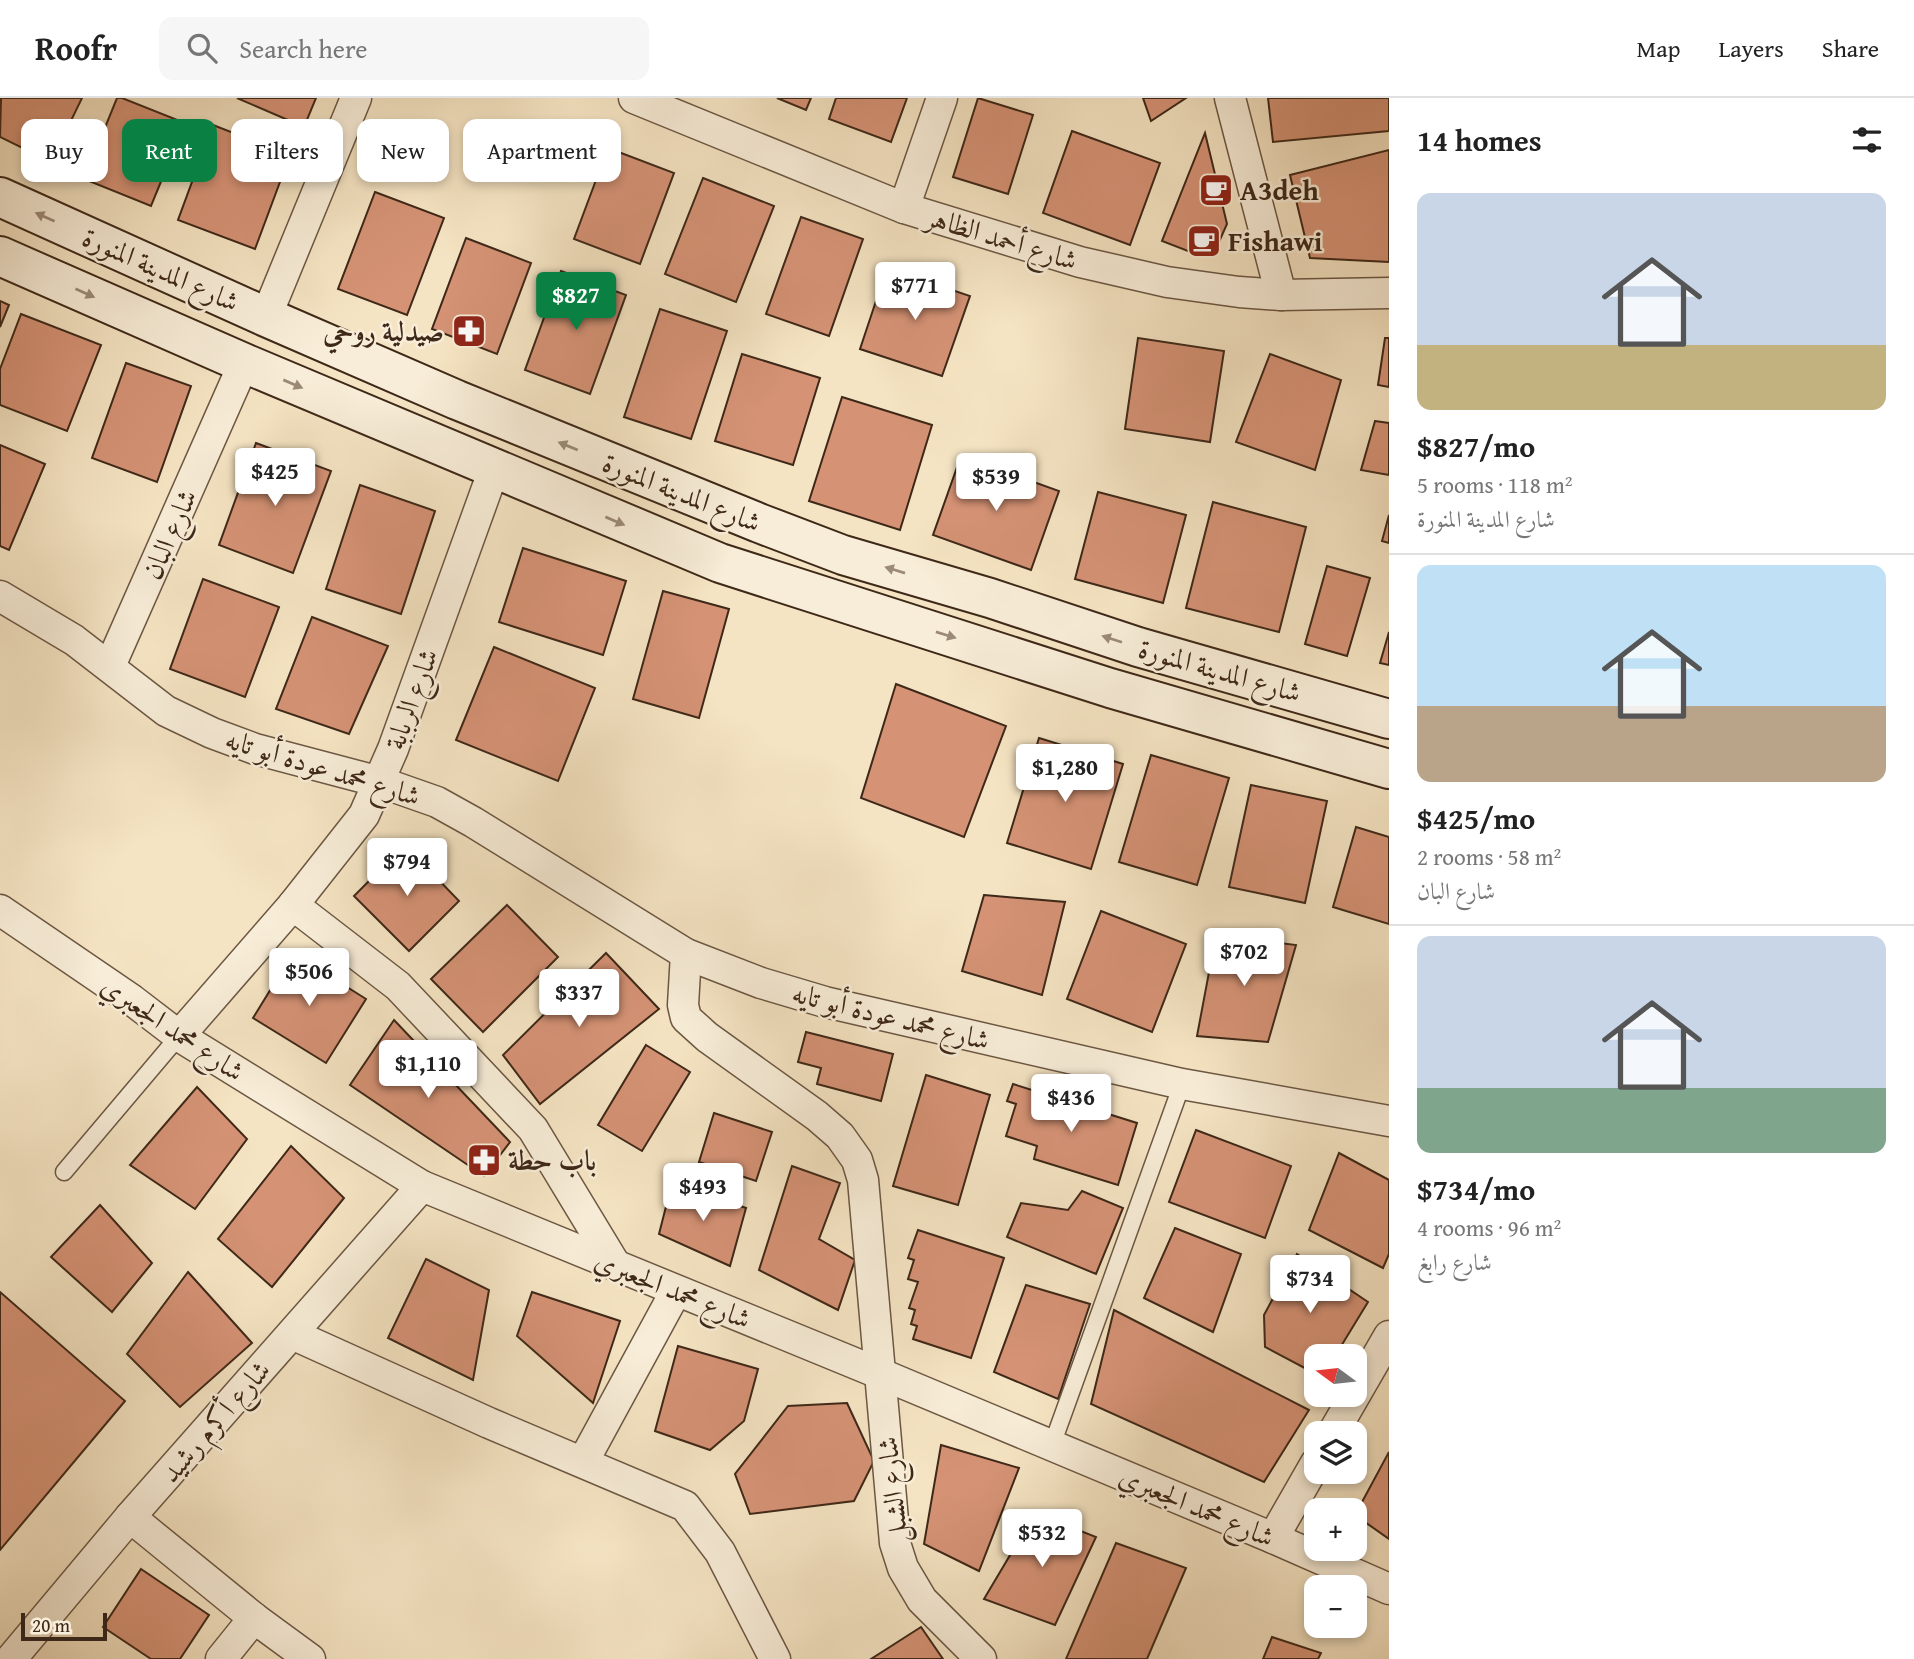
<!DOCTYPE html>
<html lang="en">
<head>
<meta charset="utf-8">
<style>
  body { margin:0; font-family:"Gentium Book Plus",Amiri,serif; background:#f6f6f6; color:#222; height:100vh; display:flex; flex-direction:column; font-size:26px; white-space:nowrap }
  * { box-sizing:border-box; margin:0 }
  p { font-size:23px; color:#767676 }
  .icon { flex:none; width:38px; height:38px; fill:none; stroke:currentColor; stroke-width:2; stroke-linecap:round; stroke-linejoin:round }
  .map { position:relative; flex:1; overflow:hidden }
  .sheet { display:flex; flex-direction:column; background:#fff; width:525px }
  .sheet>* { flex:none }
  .banner { position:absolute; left:21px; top:21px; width:665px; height:63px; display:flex; gap:14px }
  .needle { width:46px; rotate:285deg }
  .buttons { position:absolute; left:1304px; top:1246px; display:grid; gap:14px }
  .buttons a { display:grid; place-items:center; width:63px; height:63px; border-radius:14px; background:#fff; box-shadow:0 4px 10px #0003; font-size:35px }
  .scale { position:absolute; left:21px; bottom:18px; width:86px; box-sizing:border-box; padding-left:7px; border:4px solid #3e2818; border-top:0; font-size:19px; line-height:24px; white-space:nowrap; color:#3e2818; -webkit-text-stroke:5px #f8edd8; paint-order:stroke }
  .price { position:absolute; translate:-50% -60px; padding:0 16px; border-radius:7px; background:#fff; color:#222; font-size:23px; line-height:46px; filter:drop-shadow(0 2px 4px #0008) }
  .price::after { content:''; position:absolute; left:50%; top:42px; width:21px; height:16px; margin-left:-10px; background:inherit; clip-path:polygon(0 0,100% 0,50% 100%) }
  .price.selected { background:#0b8043; color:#fff }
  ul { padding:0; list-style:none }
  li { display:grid; align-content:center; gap:14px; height:371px; padding:0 28px }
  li+li { border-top:2px solid #e0e0e0 }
  li span { display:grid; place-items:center; height:217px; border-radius:14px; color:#555 }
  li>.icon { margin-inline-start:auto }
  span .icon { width:126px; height:126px; fill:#fffc; stroke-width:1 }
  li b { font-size:30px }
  h2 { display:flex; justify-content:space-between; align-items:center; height:84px; padding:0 28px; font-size:30px }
  .chip { padding:0 24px; border-radius:14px; background:#fff; box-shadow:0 4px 10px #0003; font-size:24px; line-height:63px }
  .chip.selected { background:#0b8043; color:#fff }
  header { display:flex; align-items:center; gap:42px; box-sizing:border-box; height:98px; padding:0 35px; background:#fff; border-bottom:2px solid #e0e0e0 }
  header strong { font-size:33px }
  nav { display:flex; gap:38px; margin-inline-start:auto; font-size:24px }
  .search { width:490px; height:63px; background:#f6f6f6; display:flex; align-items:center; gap:18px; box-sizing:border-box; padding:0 24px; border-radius:14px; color:#767676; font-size:26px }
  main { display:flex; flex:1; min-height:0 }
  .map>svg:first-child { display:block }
  .building { fill:#d59275; stroke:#3e2818; stroke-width:2 }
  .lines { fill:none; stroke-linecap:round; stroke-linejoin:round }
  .lane-casing { stroke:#6c5743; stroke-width:19 }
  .street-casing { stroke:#6c5743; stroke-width:33 }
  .secondary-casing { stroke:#3e2818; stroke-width:42 }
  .lane { stroke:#f8edd8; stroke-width:16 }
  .street { stroke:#f8edd8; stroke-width:30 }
  .secondary { stroke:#f8edd8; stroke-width:38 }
  .oneway { fill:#9b8a78 }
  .labels { text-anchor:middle; stroke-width:5; stroke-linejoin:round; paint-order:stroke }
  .poi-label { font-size:28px; font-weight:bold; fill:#3e2818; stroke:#f8edd8; text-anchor:start }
  .street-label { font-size:28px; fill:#3e2818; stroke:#f8edd8 }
</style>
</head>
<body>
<header>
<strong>Roofr</strong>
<div class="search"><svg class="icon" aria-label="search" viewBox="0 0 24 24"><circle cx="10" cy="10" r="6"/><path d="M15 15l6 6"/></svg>Search here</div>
<nav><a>Map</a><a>Layers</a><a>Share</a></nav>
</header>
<main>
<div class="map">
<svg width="1389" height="1561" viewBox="0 0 1389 1561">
  <rect width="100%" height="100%" fill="#f5e4c3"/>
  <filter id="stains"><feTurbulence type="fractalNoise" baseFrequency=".00286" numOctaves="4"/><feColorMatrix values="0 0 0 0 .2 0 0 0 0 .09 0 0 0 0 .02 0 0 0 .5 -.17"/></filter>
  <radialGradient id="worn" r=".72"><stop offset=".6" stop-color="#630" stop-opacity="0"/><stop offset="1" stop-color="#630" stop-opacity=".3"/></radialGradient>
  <g class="building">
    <polygon points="1,0 82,0 51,64 0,39"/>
    <polygon points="117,0 122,0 185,25 151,108 84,81"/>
    <polygon points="237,0 316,0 304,29"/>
    <polygon points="777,0 811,0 806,12"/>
    <polygon points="836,0 907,0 891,44 829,21"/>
    <polygon points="978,0 1033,17 1008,96 953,79"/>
    <polygon points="1143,0 1186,0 1151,23"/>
    <polygon points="1268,0 1389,0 1389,33 1273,44"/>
    <polygon points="213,27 290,57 255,151 178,122"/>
    <polygon points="1072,33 1160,65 1130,147 1043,115"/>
    <polygon points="1205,35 1227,126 1219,144 1193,155 1162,143"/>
    <polygon points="608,50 674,75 640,166 574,141"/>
    <polygon points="1389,52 1389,164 1310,160 1290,77"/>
    <polygon points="703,80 774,108 736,204 665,176"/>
    <polygon points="375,94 444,120 407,217 338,191"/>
    <polygon points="801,119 863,141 829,238 766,216"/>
    <polygon points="466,140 531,165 497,256 432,231"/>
    <polygon points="887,170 970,198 942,278 860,251"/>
    <polygon points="561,173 626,197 590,296 525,272"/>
    <polygon points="0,203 9,207 0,229"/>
    <polygon points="660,211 727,233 691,341 624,319"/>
    <polygon points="21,216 101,247 67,333 0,307 0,271"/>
    <polygon points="1138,240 1224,253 1210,344 1125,331"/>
    <polygon points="1385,240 1389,240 1389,289 1378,287"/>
    <polygon points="742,256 820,280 793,367 715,343"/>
    <polygon points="1270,256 1341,282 1315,372 1236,344"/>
    <polygon points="126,265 191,288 157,384 92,360"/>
    <polygon points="842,299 932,327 900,432 809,403"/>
    <polygon points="1375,323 1389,325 1389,377 1361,372"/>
    <polygon points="256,345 331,373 293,475 219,447"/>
    <polygon points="0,347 45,366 9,452 0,448"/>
    <polygon points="961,358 1059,393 1031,472 933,437"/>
    <polygon points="360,387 435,413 401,516 326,491"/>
    <polygon points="1098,394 1186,417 1163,505 1075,481"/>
    <polygon points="1213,404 1306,429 1279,534 1186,510"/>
    <polygon points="1389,417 1389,445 1382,443"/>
    <polygon points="523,450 626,483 603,557 499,524"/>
    <polygon points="1327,468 1370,480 1347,558 1305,546"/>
    <polygon points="203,481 279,509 245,599 170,571"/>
    <polygon points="663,493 729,511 699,620 633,601"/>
    <polygon points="312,519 388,548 349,636 276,611"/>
    <polygon points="1389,534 1389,567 1380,565"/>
    <polygon points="494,549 595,590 558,683 456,642"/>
    <polygon points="896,586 1006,628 964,739 861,700"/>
    <polygon points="1039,640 1123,666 1091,771 1007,745"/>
    <polygon points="1151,657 1229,680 1197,787 1119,764"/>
    <polygon points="1251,687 1327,703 1305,805 1229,789"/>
    <polygon points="1356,729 1389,739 1389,826 1333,809"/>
    <polygon points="405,747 459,803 409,853 354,798"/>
    <polygon points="984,797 1065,804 1042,897 962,873"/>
    <polygon points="507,807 558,859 483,934 431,881"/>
    <polygon points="1101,813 1186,846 1152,934 1067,901"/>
    <polygon points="1216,837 1296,847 1268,944 1197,938"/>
    <polygon points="293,855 366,901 326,965 253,920"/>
    <polygon points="606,855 659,911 540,1006 503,957"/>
    <polygon points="394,922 510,1044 484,1078 350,987"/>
    <polygon points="806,934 893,956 881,1003 817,986 821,970 798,964"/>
    <polygon points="646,947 690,974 642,1053 598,1027"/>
    <polygon points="926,977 990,997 958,1107 893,1088"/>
    <polygon points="1013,986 1137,1025 1118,1087 1034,1061 1037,1048 1006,1038 1016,1006 1007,1003"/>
    <polygon points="197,989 247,1041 195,1111 130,1067"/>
    <polygon points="714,1015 772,1034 756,1083 699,1064"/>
    <polygon points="1196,1032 1291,1068 1265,1140 1169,1104"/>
    <polygon points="291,1048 344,1100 272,1189 218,1141"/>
    <polygon points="1339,1055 1389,1082 1389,1156 1383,1170 1309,1132"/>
    <polygon points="792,1068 840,1085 819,1141 855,1162 838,1212 759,1172"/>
    <polygon points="672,1085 746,1110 730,1168 659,1136"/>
    <polygon points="1082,1093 1123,1110 1096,1176 1007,1139 1021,1105 1068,1112"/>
    <polygon points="100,1107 152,1165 112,1214 51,1159"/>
    <polygon points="1175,1130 1241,1156 1213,1234 1144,1200"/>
    <polygon points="918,1132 1004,1160 971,1260 913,1241 917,1228 911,1226 915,1212 909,1210 918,1184 908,1181 914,1162 908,1160"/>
    <polygon points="1297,1156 1368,1204 1335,1258 1316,1258 1316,1276 1265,1249 1264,1217"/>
    <polygon points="426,1161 489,1192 473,1282 388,1240"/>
    <polygon points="188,1174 252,1245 180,1309 127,1256"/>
    <polygon points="1026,1187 1090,1206 1058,1301 994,1274"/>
    <polygon points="0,1194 125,1303 0,1452"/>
    <polygon points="532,1194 620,1223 593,1305 517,1238"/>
    <polygon points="1114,1212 1309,1312 1264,1384 1091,1306"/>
    <polygon points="678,1248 758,1271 744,1323 710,1352 655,1333"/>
    <polygon points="847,1305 874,1363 854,1403 750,1416 735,1376 788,1308"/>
    <polygon points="941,1347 1019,1370 979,1473 924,1446"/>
    <polygon points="1389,1354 1389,1441 1355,1417"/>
    <polygon points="1035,1415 1096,1439 1055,1527 984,1501"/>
    <polygon points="1116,1445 1186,1470 1147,1561 1066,1561"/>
    <polygon points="141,1471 209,1517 180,1561 151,1561 103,1529"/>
    <polygon points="921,1529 943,1561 871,1561"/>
    <polygon points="1272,1539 1321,1555 1318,1561 1263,1561"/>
  </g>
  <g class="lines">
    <g class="lane-casing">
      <g id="lane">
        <polyline points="64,1074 179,938"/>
        <polyline points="1052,1347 1182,986"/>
      </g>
    </g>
    <g class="street-casing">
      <g id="street">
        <polyline points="634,0 904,110 1080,164 1167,184 1239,194 1281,197 1389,195"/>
        <polyline points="1230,0 1281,197"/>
        <polyline points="904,110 942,0"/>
        <polyline points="266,219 356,0"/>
        <polyline points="0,498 74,542 166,613 212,635 255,651 380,684 437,704 473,724 686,856 761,885 825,904 1182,986 1389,1023"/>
        <polyline points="110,568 244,265"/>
        <polyline points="293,807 398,888 533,1031 616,1168"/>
        <polyline points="0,812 132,902 179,938 422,1088 881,1276 1273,1440 1389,1491"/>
        <polyline points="686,856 683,907 686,920 707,939 817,1018 840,1038 857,1062 863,1082 895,1445 903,1470 922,1502 981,1561"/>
        <polyline points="179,938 293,807 364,717 393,651 494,371"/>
        <polyline points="292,1236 489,1325 685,1408 720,1454 775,1561"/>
        <polyline points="1333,1335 1389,1238"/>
        <polyline points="583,1364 676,1193"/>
        <polyline points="130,1419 254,1520 310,1561"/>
        <polyline points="1273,1440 1316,1365"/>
        <polyline points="11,1561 130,1419 422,1088"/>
        <polyline points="221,1561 254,1520"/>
      </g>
    </g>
    <g class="secondary-casing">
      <g id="secondary">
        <polyline points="0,99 266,219 457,302 759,425 843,457 990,500 1138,549 1389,621"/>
        <polyline points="0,158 244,265 720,465 1110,590 1389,671"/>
      </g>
    </g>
    <use href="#lane" class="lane"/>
    <use href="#street" class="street"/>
    <use href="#secondary" class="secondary"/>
  </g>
  <defs><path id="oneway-solid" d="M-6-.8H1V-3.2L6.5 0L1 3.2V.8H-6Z" transform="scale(1.75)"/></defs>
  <g class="oneway">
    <use href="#oneway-solid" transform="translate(45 119) rotate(-156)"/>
    <use href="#oneway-solid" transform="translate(85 195) rotate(24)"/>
    <use href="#oneway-solid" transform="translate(293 286) rotate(23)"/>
    <use href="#oneway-solid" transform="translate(568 348) rotate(-158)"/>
    <use href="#oneway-solid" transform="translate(615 423) rotate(23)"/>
    <use href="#oneway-solid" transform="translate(895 472) rotate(-163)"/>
    <use href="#oneway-solid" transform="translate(946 537) rotate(17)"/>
    <use href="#oneway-solid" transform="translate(1112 541) rotate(-162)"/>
  </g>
  <defs>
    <g id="cafe-square" transform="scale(1.75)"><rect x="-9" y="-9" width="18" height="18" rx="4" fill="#8f2418" stroke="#f8edd8"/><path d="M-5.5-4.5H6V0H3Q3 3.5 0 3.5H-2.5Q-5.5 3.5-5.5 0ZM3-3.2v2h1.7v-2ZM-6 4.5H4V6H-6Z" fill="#fff"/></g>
    <g id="pharmacy-square" transform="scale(1.75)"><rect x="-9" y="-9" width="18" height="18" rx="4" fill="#8f2418" stroke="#f8edd8"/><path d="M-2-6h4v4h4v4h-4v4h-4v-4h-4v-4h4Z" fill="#fff"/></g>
  </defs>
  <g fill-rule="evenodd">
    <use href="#cafe-square" x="1216" y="92"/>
    <use href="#cafe-square" x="1204" y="143"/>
    <use href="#pharmacy-square" x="469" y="233"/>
    <use href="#pharmacy-square" x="484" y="1062"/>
  </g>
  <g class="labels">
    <g class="poi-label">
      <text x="1240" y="102">A3deh</text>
      <text x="1228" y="153">Fishawi</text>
      <text x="444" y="243" text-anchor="end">صيدلية روحي</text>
      <text x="508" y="1072">باب حطة</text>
    </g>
    <g class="street-label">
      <text transform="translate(1002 140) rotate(17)" y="10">شارع أحمد الظاهر</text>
      <text transform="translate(161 171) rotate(24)" y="10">شارع المدينة المنورة</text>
      <text transform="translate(682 394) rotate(22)" y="10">شارع المدينة المنورة</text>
      <text transform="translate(169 436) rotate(-66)" y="10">شارع البان</text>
      <text transform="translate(1220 572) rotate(16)" y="10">شارع المدينة المنورة</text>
      <text transform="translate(411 601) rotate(-70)" y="10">شارع الربابة</text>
      <text transform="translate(323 669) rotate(17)" y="10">شارع محمد عودة أبو تايه</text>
      <text transform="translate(891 918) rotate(14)" y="10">شارع محمد عودة أبو تايه</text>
      <text transform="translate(173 930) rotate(34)" y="10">شارع محمد الجعبري</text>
      <text transform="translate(673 1191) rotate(22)" y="10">شارع محمد الجعبري</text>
      <text transform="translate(215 1323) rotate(-49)" y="10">شارع أكرم رشيد</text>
      <text transform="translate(892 1392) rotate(-96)" y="10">شارع الشبل</text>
      <text transform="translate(1197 1408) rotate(23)" y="10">شارع محمد الجعبري</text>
    </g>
  </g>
  <rect width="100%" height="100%" filter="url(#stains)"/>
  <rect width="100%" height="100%" fill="url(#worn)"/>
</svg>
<div class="buttons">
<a><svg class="needle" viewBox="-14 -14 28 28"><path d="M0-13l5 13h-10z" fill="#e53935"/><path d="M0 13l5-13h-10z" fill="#767676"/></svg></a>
<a><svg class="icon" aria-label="layers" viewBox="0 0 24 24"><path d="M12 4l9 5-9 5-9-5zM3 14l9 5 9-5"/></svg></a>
<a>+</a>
<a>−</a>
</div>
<div class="scale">20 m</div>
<b class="price" style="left:915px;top:224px">$771</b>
<b class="price selected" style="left:576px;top:234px">$827</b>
<b class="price" style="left:275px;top:410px">$425</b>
<b class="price" style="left:996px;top:415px">$539</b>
<b class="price" style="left:1065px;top:706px">$1,280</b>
<b class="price" style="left:407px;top:800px">$794</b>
<b class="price" style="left:1244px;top:890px">$702</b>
<b class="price" style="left:309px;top:910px">$506</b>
<b class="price" style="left:579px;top:931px">$337</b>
<b class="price" style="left:428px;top:1002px">$1,110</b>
<b class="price" style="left:1071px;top:1036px">$436</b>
<b class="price" style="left:703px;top:1125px">$493</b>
<b class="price" style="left:1310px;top:1217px">$734</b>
<b class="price" style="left:1042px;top:1471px">$532</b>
<div class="banner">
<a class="chip">Buy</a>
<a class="chip selected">Rent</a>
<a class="chip">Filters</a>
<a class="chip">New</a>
<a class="chip">Apartment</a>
</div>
</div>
<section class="sheet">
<h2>14 homes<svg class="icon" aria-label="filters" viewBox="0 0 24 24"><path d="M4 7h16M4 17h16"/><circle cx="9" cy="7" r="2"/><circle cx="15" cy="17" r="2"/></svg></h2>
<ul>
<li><span style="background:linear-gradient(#c9d6e8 70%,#c2b280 0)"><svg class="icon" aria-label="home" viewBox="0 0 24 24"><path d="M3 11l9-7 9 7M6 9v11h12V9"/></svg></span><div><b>$827/mo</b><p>5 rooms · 118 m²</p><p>شارع المدينة المنورة</p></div></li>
<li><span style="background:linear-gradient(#bfe0f5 65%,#b9a48a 0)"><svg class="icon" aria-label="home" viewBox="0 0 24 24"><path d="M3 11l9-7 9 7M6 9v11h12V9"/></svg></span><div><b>$425/mo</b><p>2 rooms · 58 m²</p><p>شارع البان</p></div></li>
<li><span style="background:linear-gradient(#c9d6e8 70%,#7fa58c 0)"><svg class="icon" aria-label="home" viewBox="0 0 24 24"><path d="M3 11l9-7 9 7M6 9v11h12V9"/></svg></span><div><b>$734/mo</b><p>4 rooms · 96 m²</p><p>شارع رابغ</p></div></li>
</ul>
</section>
</main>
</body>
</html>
